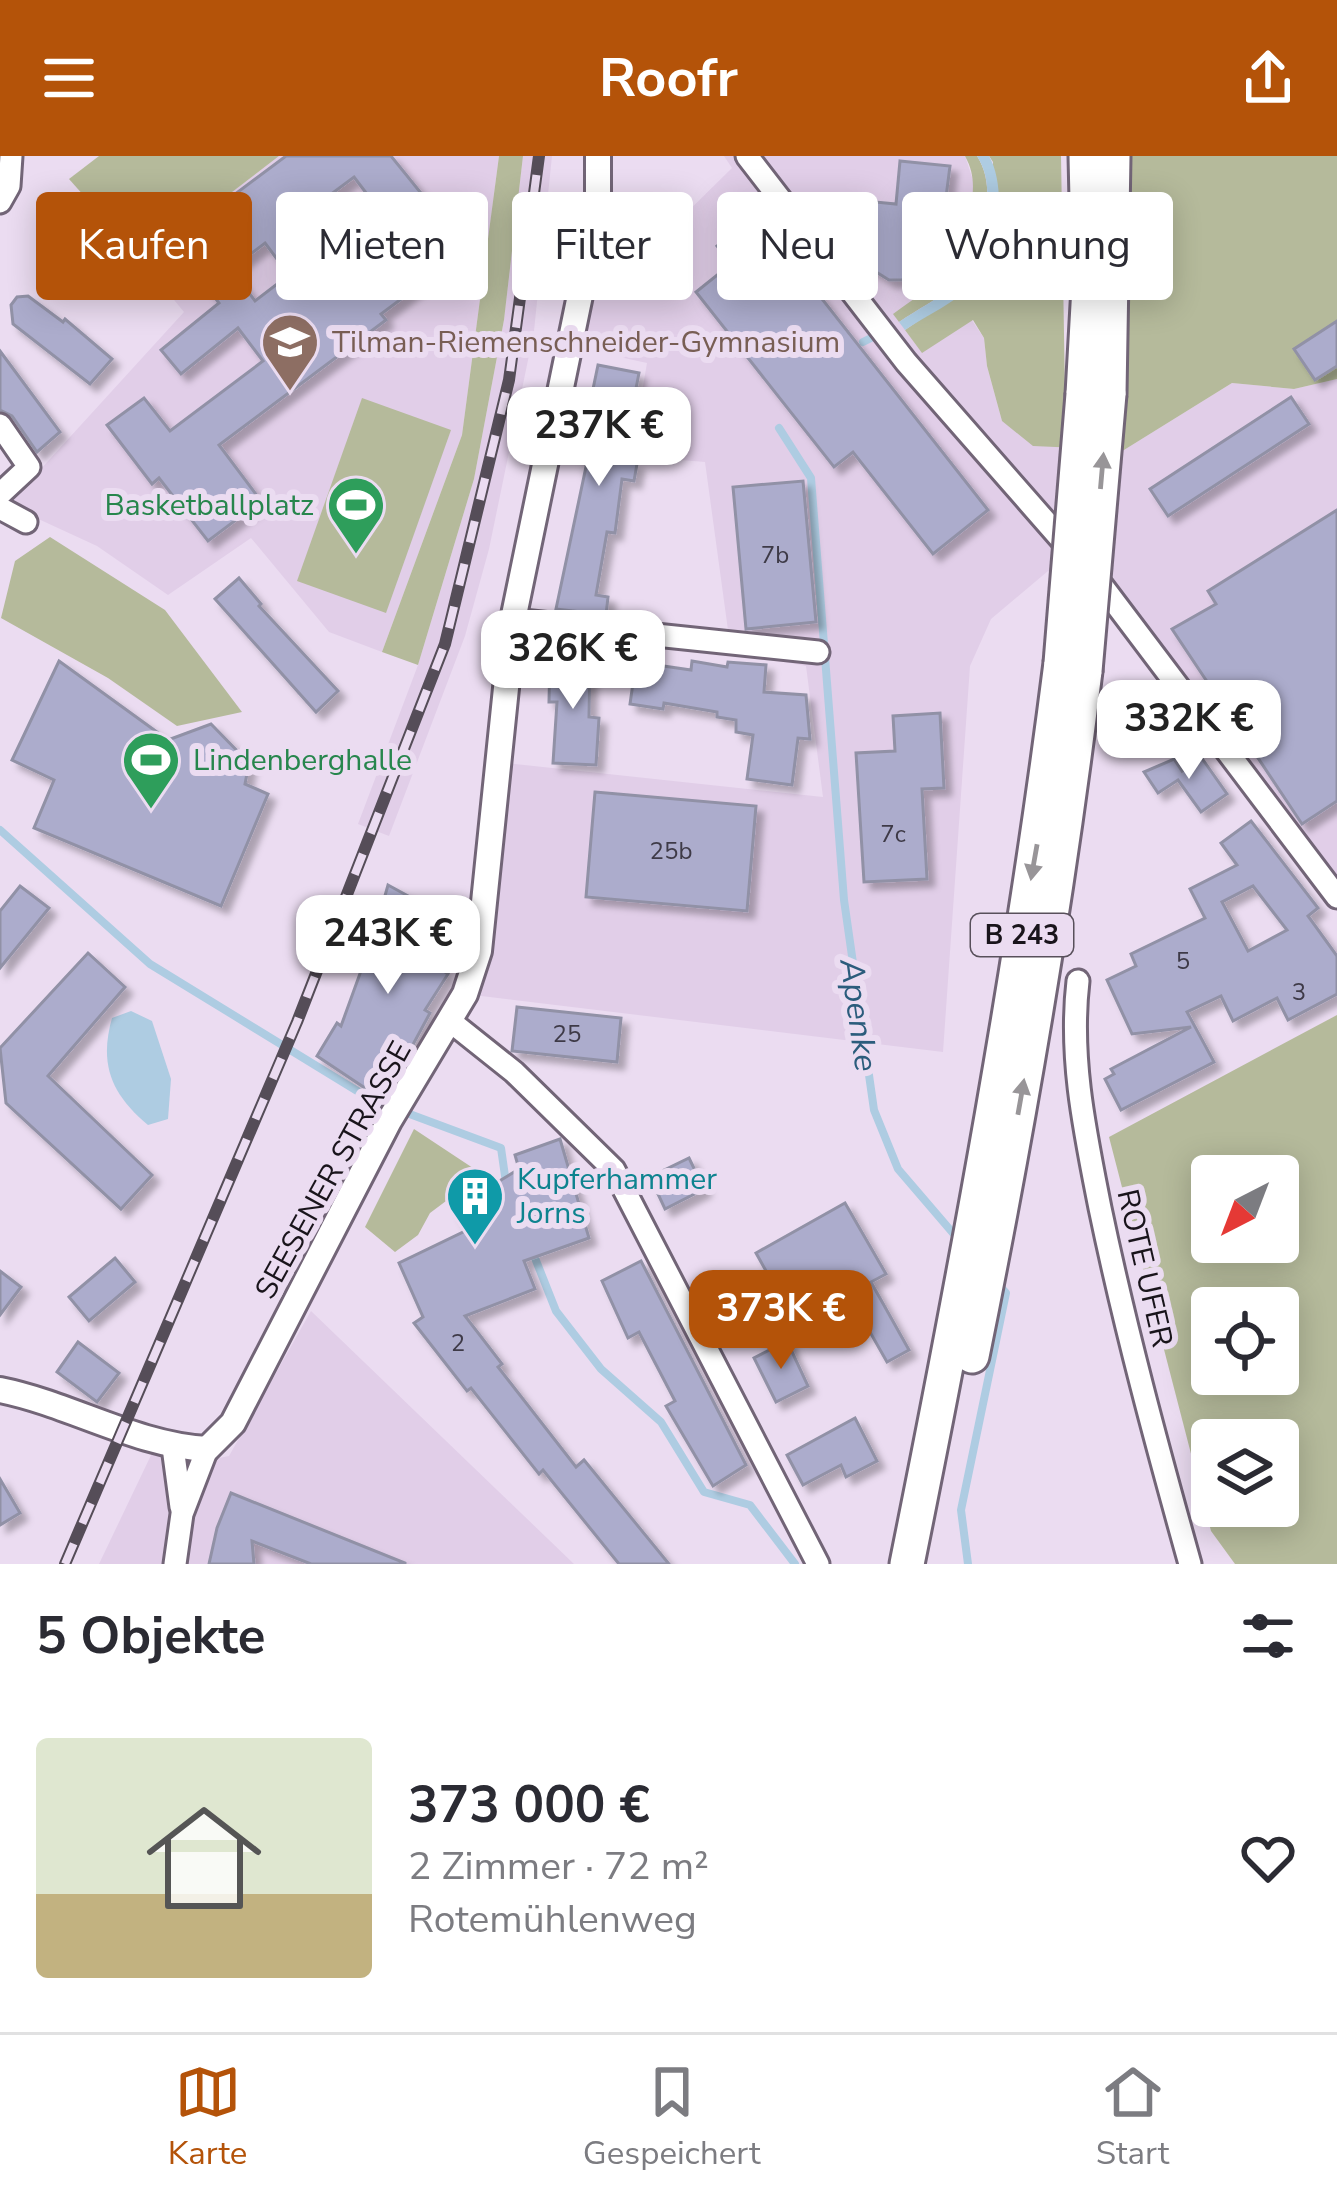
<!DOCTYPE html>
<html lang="de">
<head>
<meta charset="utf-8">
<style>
  body { margin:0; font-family:"Nunito Sans",sans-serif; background:#f2f2f3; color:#2b2b33; height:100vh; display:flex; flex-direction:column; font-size:45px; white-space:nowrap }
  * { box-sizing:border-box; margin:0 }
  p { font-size:39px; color:#7c7c81 }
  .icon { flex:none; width:66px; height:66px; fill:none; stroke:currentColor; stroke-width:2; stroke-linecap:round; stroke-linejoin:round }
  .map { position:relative; height:1408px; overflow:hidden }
  .details { display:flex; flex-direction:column; background:#fff; flex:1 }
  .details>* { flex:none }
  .guide { position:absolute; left:36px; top:36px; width:1266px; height:108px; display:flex; gap:24px }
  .needle { width:78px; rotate:222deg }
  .buttons { position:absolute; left:1191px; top:999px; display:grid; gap:24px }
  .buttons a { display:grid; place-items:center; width:108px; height:108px; border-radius:12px; background:#fff; box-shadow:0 6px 30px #0003; font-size:60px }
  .price { position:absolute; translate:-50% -102px; padding:0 27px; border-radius:24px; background:#fff; color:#222; font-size:39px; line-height:78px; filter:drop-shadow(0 3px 6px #0008) }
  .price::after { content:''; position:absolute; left:50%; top:72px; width:36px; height:27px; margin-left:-18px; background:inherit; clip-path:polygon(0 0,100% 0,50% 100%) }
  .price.active { background:#b45309; color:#fff }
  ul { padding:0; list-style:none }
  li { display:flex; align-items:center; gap:36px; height:300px; padding:0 36px }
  li span { display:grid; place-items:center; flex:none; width:336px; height:240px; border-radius:12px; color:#555 }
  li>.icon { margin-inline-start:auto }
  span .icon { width:144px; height:144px; fill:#fffc; stroke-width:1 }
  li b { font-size:51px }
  h2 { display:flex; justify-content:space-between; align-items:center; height:144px; padding:0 36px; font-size:51px }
  .chip { padding:0 42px; border-radius:12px; background:#fff; box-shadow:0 6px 30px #0003; font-size:42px; line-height:108px }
  .chip.active { background:#b45309; color:#fff }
  header { display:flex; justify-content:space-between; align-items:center; height:156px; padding:0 36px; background:#b45309; color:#fff; font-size:54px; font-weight:700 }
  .dock { display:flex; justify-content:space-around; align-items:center; height:168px; border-top:3px solid #e1e1e2; background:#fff; font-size:33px; color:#7c7c81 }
  .dock a { display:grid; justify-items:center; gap:6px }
  .dock .active { color:#b45309 }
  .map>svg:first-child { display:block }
  .built { fill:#e1cee8 }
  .green { fill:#b5ba9b; fill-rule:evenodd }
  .water { fill:#aecce2 }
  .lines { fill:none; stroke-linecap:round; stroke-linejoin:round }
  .stream { stroke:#aecce2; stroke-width:8 }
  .building { fill:#acaccc; stroke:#9191a6; stroke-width:3; fill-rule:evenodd; filter:url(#shadow) }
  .minor-casing { stroke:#726577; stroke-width:27 }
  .tertiary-casing { stroke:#726577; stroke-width:30 }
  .trunk-casing { stroke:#726577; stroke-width:39 }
  .minor { stroke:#fff; stroke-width:21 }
  .tertiary { stroke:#fff; stroke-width:24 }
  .trunk { stroke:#fff; stroke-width:33 }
  .rail-casing { stroke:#554d58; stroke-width:12 }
  .rail { stroke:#ebdcf1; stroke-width:8; stroke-dasharray:22; stroke-linecap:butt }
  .trunk-bridge-casing { stroke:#726577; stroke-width:39; stroke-linecap:butt }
  .trunk-bridge { stroke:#fff; stroke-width:33 }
  .oneway { fill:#989598 }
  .labels { text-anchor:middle; stroke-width:12; stroke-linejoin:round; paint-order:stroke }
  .number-label { font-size:24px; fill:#3e3a47 }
  .shield { fill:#ebdcf1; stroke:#58505b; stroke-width:3 }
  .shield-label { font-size:27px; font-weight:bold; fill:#19141b }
  .education-label { font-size:30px; fill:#785e54; stroke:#ebdcf1; text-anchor:start }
  .leisure-label { font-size:30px; fill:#27864d; stroke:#ebdcf1; text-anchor:end }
  .street-label { font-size:30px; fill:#19141b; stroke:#ebdcf1 }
  .culture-label { font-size:30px; fill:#0d838f; stroke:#ebdcf1; text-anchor:start }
  .water-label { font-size:33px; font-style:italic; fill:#2b5c7c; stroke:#ebdcf1 }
</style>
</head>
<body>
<header><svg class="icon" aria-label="menu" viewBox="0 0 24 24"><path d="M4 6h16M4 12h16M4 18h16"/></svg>Roofr<svg class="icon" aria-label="share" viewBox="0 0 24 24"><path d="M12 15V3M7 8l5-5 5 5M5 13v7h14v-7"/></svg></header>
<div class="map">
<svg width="1337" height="1408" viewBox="0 0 1337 1408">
  <defs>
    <filter id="shadow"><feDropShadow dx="7" dy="7" stdDeviation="3" flood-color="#0004"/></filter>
  </defs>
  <rect width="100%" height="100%" fill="#ebdcf1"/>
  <g class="built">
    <polygon points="279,0 499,0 462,279 382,496 329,476 251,382 168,439 97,390 8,349 184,156 142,105"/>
    <polygon points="523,0 552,0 534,175 489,393 465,480 389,680 358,668 418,509 474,323 504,164"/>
    <polygon points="724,0 965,0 974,27 967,87 960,104 942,121 984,182 987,210 1002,265 1124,294 1232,227 1294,233 1337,223 1337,727 1084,424 1048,415 991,463 970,510 943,896 465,838 497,606 823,641 806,510 731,496 705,306 631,300 647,207 569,190 598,52 632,58 671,72 732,12"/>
    <polygon points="311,1155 574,1408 99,1408 153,1295 189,1308 229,1300"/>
  </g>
  <g class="green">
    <polygon points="99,0 279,0 142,105 69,23"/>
    <polygon points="499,0 523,0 504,164 474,323 418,509 382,496 462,279"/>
    <path d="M965 0H977C988 17 988 35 987 55 983 125 952 131 899 166L893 158C941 122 963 119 971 56 973 34 976 20 965 0Z"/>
    <polygon points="989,0 1061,0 1065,237 1125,240 1126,0 1337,0 1337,223 1294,233 1232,227 1124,294 1033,290 1002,265 987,210 984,182 973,164 922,197 905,174 977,125 990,101 993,6"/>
    <polygon points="362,242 451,274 386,457 297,425"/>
    <polygon points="50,381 165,454 242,556 177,570 108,522 1,462 15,405"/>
    <path d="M1337 859V1408H1235L1211 1375 1109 981ZM1212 1020H1278V1086H1212ZM1278 1152V1218H1212V1152ZM1212 1284H1278V1350H1212Z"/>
    <polygon points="414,973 482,1018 430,1057 418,1079 395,1096 365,1071"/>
  </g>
  <g class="water">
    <path d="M977 0H989C1007 31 1000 99 975 126 957 146 927 159 905 174L899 166C952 131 983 125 987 55 988 35 988 17 977 0Z"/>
    <path d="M131 855 152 865 171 923 168 963 148 969C111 938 99 908 112 862Z"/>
  </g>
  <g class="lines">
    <g class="stream">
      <polyline points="863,186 871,182"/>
      <polyline points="779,272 811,322 844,744 874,954 898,1013 958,1083"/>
      <polyline points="0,674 150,808 372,944 501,992 506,1027"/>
      <polyline points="533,1097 556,1155 601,1213 661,1266 704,1336 750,1349 795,1408"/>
      <polyline points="968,1408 961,1354 1006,1137 996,1126"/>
    </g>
  </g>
  <g class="building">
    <path d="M286 0H391L467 94 381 158 386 164 219 289 261 345 208 385 159 322 152 328 107 269 144 242 170 275 263 205 238 172 181 218 161 194 219 147 196 117 190 115 177 124 159 101 173 91 170 87ZM354 21 395 75 379 88 385 97 346 126 299 62ZM265 87 289 119 255 145 231 113Z"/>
    <polygon points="900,5 950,10 940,88 919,118 902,124 889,124 865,109 857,83 876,46 896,48"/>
    <polygon points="756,59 988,354 933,398 853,296 834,311 696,136 731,108 717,90"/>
    <polygon points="28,140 63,166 65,163 112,203 90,228 13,168 11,149 17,141"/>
    <polygon points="1337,165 1337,210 1315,224 1294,193"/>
    <polygon points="0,195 60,276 37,296 12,260 0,254"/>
    <polygon points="598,209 639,217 622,305 637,308 634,325 622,323 615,377 607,376 596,439 608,441 606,459 556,453 591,287 582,286"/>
    <polygon points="1291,241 1309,268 1168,360 1150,333"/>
    <polygon points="803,325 816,466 746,473 733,331"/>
    <polygon points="1337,354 1337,645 1302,668 1172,473 1216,448 1208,435"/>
    <polygon points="239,422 261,448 259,450 338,535 316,556 215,443"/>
    <polygon points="550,501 590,502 589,561 599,562 596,609 553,607 557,546 549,546"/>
    <polygon points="59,505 168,584 211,568 249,607 245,628 268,638 221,750 34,672 54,624 12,604"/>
    <polygon points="692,505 727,511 728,506 766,509 764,536 806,539 810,583 798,582 792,629 747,623 753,579 736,576 736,564 717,561 717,556 664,547 663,553 630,548 636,506 691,514"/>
    <polygon points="940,557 944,632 922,633 927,723 864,726 856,597 895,595 893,560"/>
    <polygon points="1201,601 1227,638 1201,656 1178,624 1158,637 1144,616 1174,603 1182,615"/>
    <polygon points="595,636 756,650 747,755 586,741"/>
    <path d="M1251 665 1318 752 1308 760 1337 800V838L1288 864 1277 842 1233 865 1221 840 1187 856 1214 906 1121 954 1105 923 1114 918 1111 913 1191 871 1132 878 1107 824 1136 810 1131 798 1205 762 1190 733 1237 709 1221 687ZM1253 730 1287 774 1248 795 1222 746Z"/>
    <polygon points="388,729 443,759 419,799 448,818 425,854 430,857 383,944 317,900 337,867 341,870 374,779"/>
    <polygon points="20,730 49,752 0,812 0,755"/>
    <polygon points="88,797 125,831 48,920 152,1019 121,1053 6,947 0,892"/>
    <polygon points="517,851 621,862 617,906 512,895"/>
    <polygon points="560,983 589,1082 524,1105 535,1133 465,1160 502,1208 498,1211 576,1311 584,1304 669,1408 619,1408 543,1314 539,1318 471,1232 467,1235 414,1167 423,1161 399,1107 465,1075 453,1053 519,1013 515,999"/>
    <polygon points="689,1002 704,1033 665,1053 650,1021"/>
    <polygon points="845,1047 886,1118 871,1126 909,1194 887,1206 849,1139 842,1143 835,1130 789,1156 756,1097"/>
    <polygon points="115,1102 135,1126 89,1165 69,1141"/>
    <polygon points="641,1105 746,1309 713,1330 666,1250 675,1245 639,1176 628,1182 602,1125"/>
    <polygon points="0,1115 21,1131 0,1159"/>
    <polygon points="787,1185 808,1230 776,1246 754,1202"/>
    <polygon points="78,1186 119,1217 97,1246 57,1216"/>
    <polygon points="855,1262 877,1305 846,1321 841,1309 803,1329 787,1299"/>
    <polygon points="0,1323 20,1357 0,1369"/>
    <polygon points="231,1337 405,1407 405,1408 311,1408 252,1385 254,1408 209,1408 217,1372"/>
  </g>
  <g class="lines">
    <g class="minor-casing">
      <g id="minor">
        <polyline points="747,0 906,206 1103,431 1337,741"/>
        <polyline points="0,46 9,30 11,0"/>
        <polyline points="0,269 29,311 0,338"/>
        <polyline points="0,352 26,366"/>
        <polyline points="513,464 818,496"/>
        <path d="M1078 825C1069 902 1085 976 1100 1052 1125 1172 1157 1290 1190 1408"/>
        <polyline points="450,865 514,916 614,1014 818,1408"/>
        <polyline points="173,1291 181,1351"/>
        <polyline points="175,1408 182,1358 207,1293"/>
      </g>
    </g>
    <g class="tertiary-casing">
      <path id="tertiary" d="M0 1234C70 1248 135 1289 207 1293L233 1267 389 965 465 838 479 795 513 464 598 52V0"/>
    </g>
    <g class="trunk-casing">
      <g id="trunk">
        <polyline points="1083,238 1089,131 1086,0"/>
        <polyline points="1109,238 1113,0"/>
        <path d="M972 1200C1018 973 1057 745 1085 515"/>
        <path d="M907 1408C967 1110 1023 809 1061 507"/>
      </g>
    </g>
    <use href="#minor" class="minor"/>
    <use href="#tertiary" class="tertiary"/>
    <use href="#trunk" class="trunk"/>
    <g class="rail-casing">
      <polyline id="rail" points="65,1408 297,866 445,488 509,224 539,0"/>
    </g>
    <use href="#rail" class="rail"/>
    <g class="trunk-bridge-casing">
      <g id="trunk-bridge">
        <polyline points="1061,507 1083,238"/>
        <polyline points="1085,515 1109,238"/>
      </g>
    </g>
    <use href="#trunk-bridge" class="trunk-bridge"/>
  </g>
  <defs><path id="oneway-solid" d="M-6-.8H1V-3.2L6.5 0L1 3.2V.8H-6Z" transform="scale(3)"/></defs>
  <g class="oneway">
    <use href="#oneway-solid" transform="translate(1102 315) rotate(-85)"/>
    <use href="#oneway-solid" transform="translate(1034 706) rotate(100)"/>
    <use href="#oneway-solid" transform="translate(1021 941) rotate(-80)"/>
  </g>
  <defs>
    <g id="school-pin" transform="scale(3)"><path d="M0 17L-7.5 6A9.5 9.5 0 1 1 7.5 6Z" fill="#8d6e63" stroke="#ebdcf1"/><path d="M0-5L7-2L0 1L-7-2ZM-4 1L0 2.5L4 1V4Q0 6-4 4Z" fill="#fff"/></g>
    <g id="stadium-pin" transform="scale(3)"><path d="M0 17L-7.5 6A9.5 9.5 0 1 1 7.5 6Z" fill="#2e9e5b" stroke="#ebdcf1"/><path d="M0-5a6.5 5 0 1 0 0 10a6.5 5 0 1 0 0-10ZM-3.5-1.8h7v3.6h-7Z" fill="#fff"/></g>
    <g id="building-pin" transform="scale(3)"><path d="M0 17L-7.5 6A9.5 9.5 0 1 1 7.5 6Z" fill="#0f9aa8" stroke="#ebdcf1"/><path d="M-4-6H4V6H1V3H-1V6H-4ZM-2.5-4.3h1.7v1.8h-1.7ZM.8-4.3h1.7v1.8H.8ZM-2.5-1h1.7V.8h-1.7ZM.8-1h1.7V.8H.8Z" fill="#fff"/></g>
  </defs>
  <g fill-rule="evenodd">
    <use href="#school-pin" x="290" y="186"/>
    <use href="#stadium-pin" x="356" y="349"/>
    <use href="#stadium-pin" x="151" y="604"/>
    <use href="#building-pin" x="475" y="1040"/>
  </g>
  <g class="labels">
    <g class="number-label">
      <text x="775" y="407">7b</text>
      <text x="893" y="686">7c</text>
      <text x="671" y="703">25b</text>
      <text x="1183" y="813">5</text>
      <text x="1299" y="844">3</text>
      <text x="567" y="886">25</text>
      <text x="458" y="1195">2</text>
    </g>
    <rect class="shield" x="971" y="758" width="102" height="42" rx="9"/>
    <g class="shield-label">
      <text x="1022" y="788">B 243</text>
    </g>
    <g class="education-label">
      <text x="332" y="196">Tilman-Riemenschneider-Gymnasium</text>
    </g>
    <g class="leisure-label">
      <text x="314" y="359">Basketballplatz</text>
      <text x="193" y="614" text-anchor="start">Lindenberghalle</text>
    </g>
    <g class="street-label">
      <text transform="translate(333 1014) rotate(-61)" y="10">SEESENER STRASSE</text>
      <text transform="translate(1145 1112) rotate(77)" y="10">ROTE UFER</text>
    </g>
    <g class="culture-label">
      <text x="517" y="1033">Kupferhammer<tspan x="517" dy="34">Jorns</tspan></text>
    </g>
    <g class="water-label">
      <text transform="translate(860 859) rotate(82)" y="12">Apenke</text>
    </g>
  </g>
</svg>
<div class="buttons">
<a><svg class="needle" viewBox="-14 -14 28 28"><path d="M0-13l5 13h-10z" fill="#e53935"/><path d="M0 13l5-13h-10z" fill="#7c7c81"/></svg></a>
<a><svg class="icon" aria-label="locate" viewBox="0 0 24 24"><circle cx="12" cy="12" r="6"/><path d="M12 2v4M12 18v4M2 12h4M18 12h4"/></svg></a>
<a><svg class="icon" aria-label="layers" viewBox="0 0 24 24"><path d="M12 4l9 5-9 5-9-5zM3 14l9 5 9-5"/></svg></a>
</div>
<b class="price" style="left:599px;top:333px">237K €</b>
<b class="price" style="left:573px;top:556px">326K €</b>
<b class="price" style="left:1189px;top:626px">332K €</b>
<b class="price" style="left:388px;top:841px">243K €</b>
<b class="price active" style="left:781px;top:1216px">373K €</b>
<div class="guide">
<a class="chip active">Kaufen</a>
<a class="chip">Mieten</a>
<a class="chip">Filter</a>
<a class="chip">Neu</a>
<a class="chip">Wohnung</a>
</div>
</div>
<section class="details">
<h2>5 Objekte<svg class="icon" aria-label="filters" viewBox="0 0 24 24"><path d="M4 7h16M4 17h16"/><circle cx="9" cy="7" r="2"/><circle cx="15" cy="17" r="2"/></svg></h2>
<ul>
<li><span style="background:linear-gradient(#dfe7d0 65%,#c2b280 0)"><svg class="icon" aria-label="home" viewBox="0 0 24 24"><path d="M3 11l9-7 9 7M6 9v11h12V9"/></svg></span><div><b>373 000 €</b><p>2 Zimmer · 72 m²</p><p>Rotemühlenweg</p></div><svg class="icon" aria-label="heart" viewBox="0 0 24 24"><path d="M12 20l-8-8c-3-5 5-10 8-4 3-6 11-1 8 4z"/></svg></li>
</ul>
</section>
<nav class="dock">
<a class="active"><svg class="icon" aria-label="map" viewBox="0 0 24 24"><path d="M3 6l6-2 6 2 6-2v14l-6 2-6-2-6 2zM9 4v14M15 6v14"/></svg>Karte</a>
<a><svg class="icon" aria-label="saved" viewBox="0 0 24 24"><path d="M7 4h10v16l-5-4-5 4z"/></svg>Gespeichert</a>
<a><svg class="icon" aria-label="home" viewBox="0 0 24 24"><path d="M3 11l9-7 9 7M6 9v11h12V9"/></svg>Start</a>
</nav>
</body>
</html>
